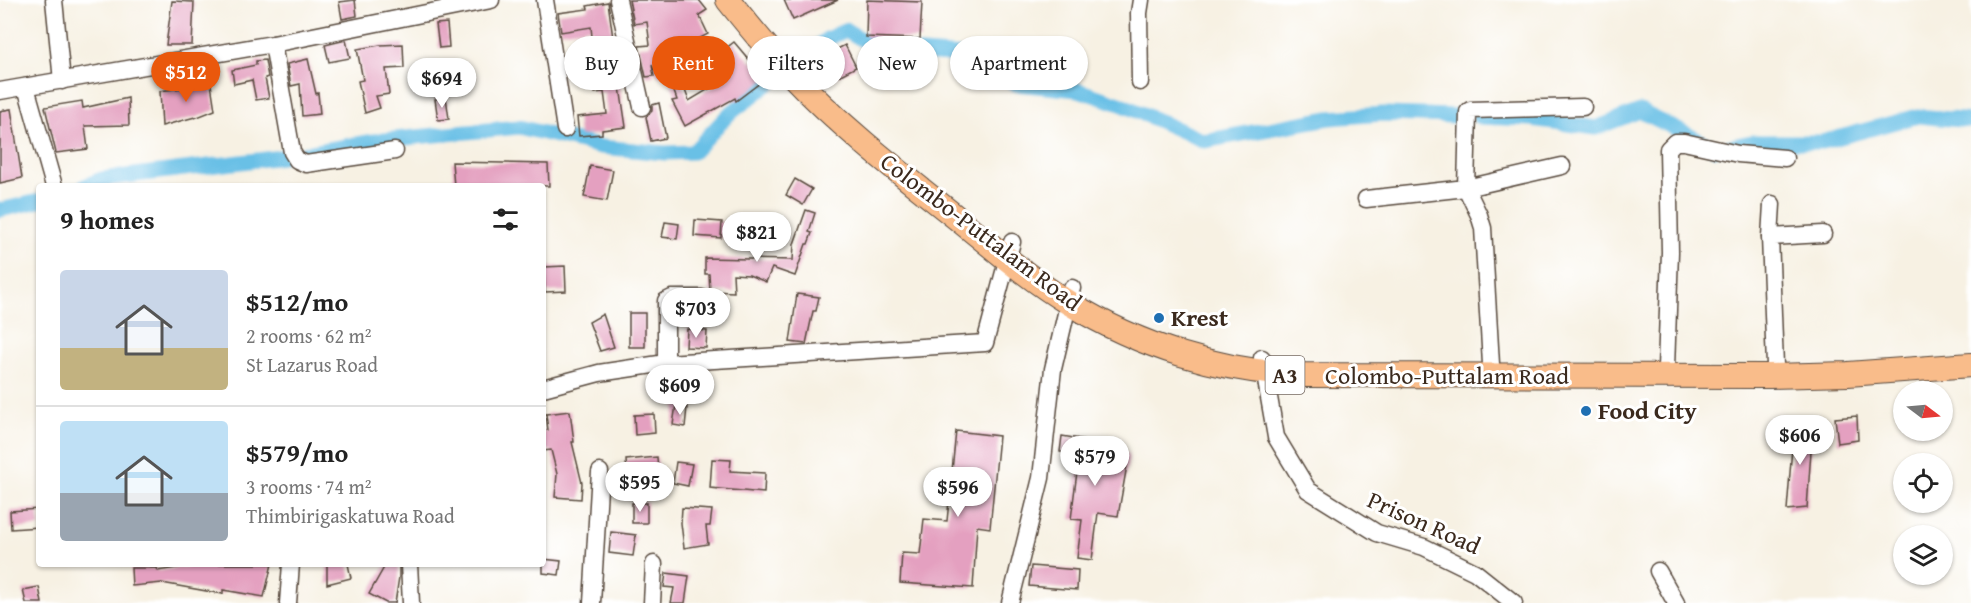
<!DOCTYPE html>
<html lang="en">
<head>
<meta charset="utf-8">
<style>
  body { margin:0; font-family:"Gentium Book Plus",serif; background:#f6f6f6; color:#222; height:100vh; display:flex; flex-direction:column; font-size:22px; white-space:nowrap }
  * { box-sizing:border-box; margin:0 }
  p { font-size:20px; color:#767676 }
  .icon { flex:none; width:33px; height:33px; fill:none; stroke:currentColor; stroke-width:2; stroke-linecap:round; stroke-linejoin:round }
  .map { position:relative; flex:1; overflow:hidden }
  .side { position:absolute; left:36px; top:183px; width:510px; height:384px; display:flex; flex-direction:column; background:#fff; border-radius:6px; box-shadow:0 2px 4px #0004 }
  .side>* { flex:none }
  .guide { position:absolute; left:564px; top:36px; width:570px; height:54px; display:flex; gap:12px }
  .needle { width:39px; rotate:106deg }
  .tools { position:absolute; left:1893px; top:381px; display:grid; gap:12px }
  .tools a { display:grid; place-items:center; width:60px; height:60px; border-radius:50%; background:#fff; box-shadow:0 2px 4px #0004; font-size:30px }
  .price { position:absolute; translate:-50% -51px; padding:0 14px; border-radius:21px; background:#fff; color:#222; font-size:20px; line-height:39px; filter:drop-shadow(0 2px 3px #0008) }
  .price::after { content:''; position:absolute; left:50%; top:36px; width:18px; height:14px; margin-left:-9px; background:inherit; clip-path:polygon(0 0,100% 0,50% 100%) }
  .price.current { background:#ea580c; color:#fff }
  ul { padding:0; list-style:none }
  li { display:flex; align-items:center; gap:18px; height:150px; padding:0 24px }
  li+li { border-top:2px solid #e0e0e0 }
  li span { display:grid; place-items:center; flex:none; width:168px; height:120px; border-radius:6px; color:#555 }
  li>.icon { margin-inline-start:auto }
  span .icon { width:72px; height:72px; fill:#fffc; stroke-width:1 }
  li b { font-size:26px }
  h2 { display:flex; justify-content:space-between; align-items:center; height:72px; padding:0 24px; font-size:26px }
  .tag { padding:0 21px; border-radius:27px; background:#fff; box-shadow:0 2px 4px #0004; font-size:21px; line-height:54px }
  .tag.current { background:#ea580c; color:#fff }
  .map>svg:first-child { display:block }
  .lines { fill:none; stroke-linecap:round; stroke-linejoin:round }
  .canal { stroke:#69c0e6; stroke-width:15 }
  .building { fill:#e4a0c0 }
  .minor-casing { stroke:#57483c; stroke-width:19 }
  .highway-casing { stroke:#57483c; stroke-width:26 }
  .minor { stroke:#fff; stroke-width:16 }
  .highway { stroke:#f9bc8a; stroke-width:24 }
  .poi-dot { fill:#1f6fb2; stroke:#fff; stroke-width:2 }
  .labels { text-anchor:middle; stroke-width:6; stroke-linejoin:round; paint-order:stroke }
  .shield { fill:#fff; stroke:#766a62; stroke-width:1.5 }
  .shield-label { font-size:22px; font-weight:bold; fill:#3b2a1e }
  .street-label { font-size:24px; fill:#3b2a1e; stroke:#fff }
  .poi-label { font-size:24px; font-weight:bold; fill:#3b2a1e; stroke:#fff; text-anchor:start }
</style>
</head>
<body>
<div class="map">
<svg width="1971" height="603" viewBox="0 0 1971 603">
  <rect width="100%" height="100%" fill="#fff"/>
  <filter id="ink" filterUnits="userSpaceOnUse"><feTurbulence type="fractalNoise" baseFrequency=".0167" numOctaves="2"/><feDisplacementMap in="SourceGraphic" scale="12" xChannelSelector="R" yChannelSelector="G"/><feConvolveMatrix kernelMatrix="1 2 1 2 8 2 1 2 1" color-interpolation-filters="sRGB"/></filter>
  <filter id="wash" filterUnits="userSpaceOnUse"><feTurbulence type="fractalNoise" baseFrequency=".008" numOctaves="4" result="noise"/><feDisplacementMap in="SourceGraphic" scale="24" xChannelSelector="R" yChannelSelector="G"/><feGaussianBlur stdDeviation="1.35" result="paint"/><feColorMatrix in="noise" values="0 0 0 0 0 0 0 0 0 0 0 0 0 0 0 0 0 1.4 0 .05"/><feComposite in="paint" operator="in"/></filter>
  <g filter="url(#wash)">
    <rect width="100%" height="100%" fill="#f7f1e3"/>
    <g class="lines">
      <g class="canal">
        <polyline points="809,53 827,39 846,30 880,50 964,56 1015,84 1078,90 1123,105 1204,141 1329,118 1383,114 1456,116"/>
        <polyline points="1479,117 1532,119 1596,128 1640,111 1716,149 1752,142 1822,142 1918,116 1971,121"/>
        <polyline points="306,153 374,141 519,127 601,147 665,153 693,152 728,115 776,78"/>
        <polyline points="85,186 102,179 282,157"/>
        <polyline points="0,210 39,201"/>
      </g>
    </g>
    <g id="blocks">
      <g class="building">
        <polygon points="355,0 357,16 342,19 339,2"/>
        <polygon points="629,0 699,0 707,10 699,15 708,34 689,44 699,63 679,74 689,101 729,77 721,66 731,58 725,49 734,42 751,62 752,61 765,79 736,101 735,98 685,126 672,101 677,100 668,75 658,76 652,65 654,76 646,77 639,46 650,45 647,22 634,24"/>
        <polygon points="784,0 838,0 793,20"/>
        <polygon points="867,0 922,2 920,39 866,37"/>
        <polygon points="172,1 194,2 192,45 166,45"/>
        <polygon points="608,2 613,38 616,38 619,55 617,55 620,87 626,127 602,130 602,134 579,136 577,117 607,114 604,92 595,93 593,76 596,75 591,27 561,32 558,13 588,9 587,6"/>
        <polygon points="447,23 449,47 439,48 436,24"/>
        <polygon points="346,40 350,58 329,62 325,45"/>
        <polygon points="403,44 404,68 386,69 389,94 376,96 380,108 365,113 358,81 363,80 357,49 380,45"/>
        <polygon points="845,45 856,67 833,79 822,57"/>
        <polygon points="308,59 316,94 318,93 320,114 302,116 300,84 291,86 287,64"/>
        <polygon points="265,60 268,77 265,78 269,98 256,100 252,80 234,84 232,70 256,65 256,61"/>
        <polygon points="211,84 215,110 195,118 195,117 162,126 160,91"/>
        <polygon points="446,97 449,119 438,120 435,99"/>
        <polygon points="128,98 129,125 85,126 88,149 56,153 45,107 82,101 83,108"/>
        <polygon points="659,103 666,138 651,141 646,117 652,111 652,105"/>
        <polygon points="11,109 22,178 0,183 0,111"/>
        <polygon points="452,162 548,164 549,186 454,186"/>
        <polygon points="590,166 613,170 607,201 584,197"/>
        <polygon points="795,179 812,189 803,205 786,195"/>
        <polygon points="806,210 815,213 809,232 812,233 808,244 806,244 795,276 772,268 766,282 749,275 733,274 734,292 710,291 709,274 705,274 705,258 793,260 794,244"/>
        <polygon points="758,218 773,224 766,242 749,240"/>
        <polygon points="695,220 722,222 721,238 694,236"/>
        <polygon points="665,222 679,224 677,239 662,237"/>
        <polygon points="565,266 566,291 545,292 544,267"/>
        <polygon points="797,294 819,297 816,311 813,311 806,344 790,342"/>
        <rect x="629" y="313" width="16" height="34"/>
        <polygon points="603,314 614,347 600,351 589,322"/>
        <polygon points="687,329 707,331 706,348 686,347"/>
        <polygon points="676,405 687,407 685,427 673,425"/>
        <polygon points="570,411 574,442 572,442 582,483 581,499 555,497 557,474 551,450 543,451 543,431 548,430 546,414"/>
        <polygon points="654,414 655,433 635,435 634,415"/>
        <polygon points="1857,416 1858,440 1838,443 1835,418"/>
        <polygon points="1813,422 1807,508 1787,510 1794,423"/>
        <polygon points="956,431 999,436 990,528 977,526 973,588 900,583 902,553 920,554 924,519 947,521"/>
        <polygon points="1062,436 1104,443 1103,450 1129,454 1118,516 1098,513 1092,560 1077,558 1082,520 1071,519 1079,456 1060,452"/>
        <polygon points="657,457 658,470 627,474 626,460"/>
        <polygon points="712,459 731,460 730,471 765,473 764,493 710,488"/>
        <polygon points="676,462 692,464 688,486 673,483"/>
        <rect x="632" y="503" width="15" height="20"/>
        <polygon points="682,508 712,510 710,526 706,526 708,544 684,548 681,523"/>
        <polygon points="39,509 39,527 11,529 10,511"/>
        <polygon points="611,532 636,535 633,556 609,553"/>
        <polygon points="543,559 561,561 559,575 543,573"/>
        <polygon points="201,564 272,564 264,597 223,590 223,594 162,583 132,586 131,568 157,568 158,571"/>
        <polygon points="327,564 348,564 351,578 327,584"/>
        <polygon points="386,564 399,564 399,577 395,603 386,603 369,594"/>
        <polygon points="1031,566 1078,570 1077,590 1029,586"/>
        <polygon points="666,573 689,576 685,603 671,603 674,588 664,587"/>
        <polygon points="39,587 42,603 26,603 23,590"/>
      </g>
    </g>
  </g>
  <g filter="url(#ink)">
    <use href="#blocks" fill-opacity="0" stroke="#57483c" stroke-width="1.5"/>
    <g class="lines">
      <g class="minor-casing">
        <g id="minor">
          <polyline points="54,0 62,81"/>
          <polyline points="545,0 565,129"/>
          <polyline points="618,0 642,107"/>
          <polyline points="273,44 292,152 297,160 306,164 395,151"/>
          <polyline points="1140,82 1139,13 1141,0"/>
          <polyline points="26,87 54,186"/>
          <polyline points="0,91 273,44 491,0"/>
          <polyline points="1366,199 1466,188 1468,112 1470,110 1583,107"/>
          <polyline points="1770,237 1772,204"/>
          <polyline points="1262,358 1276,437 1308,490 1377,533 1424,547 1475,572 1514,603"/>
          <polyline points="666,363 666,301 672,298 702,298"/>
          <polyline points="1491,364 1483,228 1479,215 1466,188 1562,166"/>
          <polyline points="1775,365 1770,237 1823,234"/>
          <polyline points="1666,368 1670,252 1668,149 1675,142 1684,142 1738,154 1785,158"/>
          <polyline points="543,388 599,373 666,363 985,343 1012,242"/>
          <polyline points="409,564 411,603"/>
          <polyline points="1658,571 1676,603"/>
          <polyline points="288,603 291,564"/>
          <polyline points="592,603 600,472"/>
          <polyline points="652,603 654,564"/>
          <polyline points="1010,603 1041,478 1053,369 1072,288"/>
        </g>
      </g>
      <g class="highway-casing">
        <path id="highway" d="M728 0C748 25 768 50 790 73 836 122 890 165 943 207 984 239 1024 276 1069 303 1140 347 1221 372 1304 375L1769 376 1848 374 1971 365"/>
      </g>
      <use href="#minor" class="minor"/>
      <use href="#highway" class="highway"/>
    </g>
  </g>
  <g class="poi-dot">
    <circle cx="1159" cy="318" r="6"/>
    <circle cx="1586" cy="411" r="6"/>
  </g>
  <g class="labels">
    <rect class="shield" x="1265.5" y="356" width="39" height="38" rx="4.5"/>
    <g class="shield-label">
      <text x="1285" y="383">A3</text>
    </g>
    <g class="street-label">
      <text transform="translate(981 232) rotate(37)" y="8">Colombo-Puttalam Road</text>
      <text x="1447" y="384">Colombo-Puttalam Road</text>
      <text transform="translate(1424 523) rotate(24)" y="8">Prison Road</text>
    </g>
    <g class="poi-label">
      <text x="1171" y="326">Krest</text>
      <text x="1598" y="419">Food City</text>
    </g>
  </g>
</svg>
<div class="tools">
<a><svg class="needle" viewBox="-14 -14 28 28"><path d="M0-13l5 13h-10z" fill="#e53935"/><path d="M0 13l5-13h-10z" fill="#767676"/></svg></a>
<a><svg class="icon" aria-label="locate" viewBox="0 0 24 24"><circle cx="12" cy="12" r="6"/><path d="M12 2v4M12 18v4M2 12h4M18 12h4"/></svg></a>
<a><svg class="icon" aria-label="layers" viewBox="0 0 24 24"><path d="M12 4l9 5-9 5-9-5zM3 14l9 5 9-5"/></svg></a>
</div>
<b class="price current" style="left:186px;top:103px">$512</b>
<b class="price" style="left:442px;top:109px">$694</b>
<b class="price" style="left:757px;top:263px">$821</b>
<b class="price" style="left:696px;top:339px">$703</b>
<b class="price" style="left:680px;top:416px">$609</b>
<b class="price" style="left:1800px;top:466px">$606</b>
<b class="price" style="left:1095px;top:487px">$579</b>
<b class="price" style="left:640px;top:513px">$595</b>
<b class="price" style="left:958px;top:518px">$596</b>
<div class="guide">
<a class="tag">Buy</a>
<a class="tag current">Rent</a>
<a class="tag">Filters</a>
<a class="tag">New</a>
<a class="tag">Apartment</a>
</div>
<section class="side">
<h2>9 homes<svg class="icon" aria-label="filters" viewBox="0 0 24 24"><path d="M4 7h16M4 17h16"/><circle cx="9" cy="7" r="2"/><circle cx="15" cy="17" r="2"/></svg></h2>
<ul>
<li><span style="background:linear-gradient(#c9d6e8 65%,#c2b280 0)"><svg class="icon" aria-label="home" viewBox="0 0 24 24"><path d="M3 11l9-7 9 7M6 9v11h12V9"/></svg></span><div><b>$512/mo</b><p>2 rooms · 62 m²</p><p>St Lazarus Road</p></div></li>
<li><span style="background:linear-gradient(#bfe0f5 60%,#9aa5b1 0)"><svg class="icon" aria-label="home" viewBox="0 0 24 24"><path d="M3 11l9-7 9 7M6 9v11h12V9"/></svg></span><div><b>$579/mo</b><p>3 rooms · 74 m²</p><p>Thimbirigaskatuwa Road</p></div></li>
</ul>
</section>
</div>
</body>
</html>
